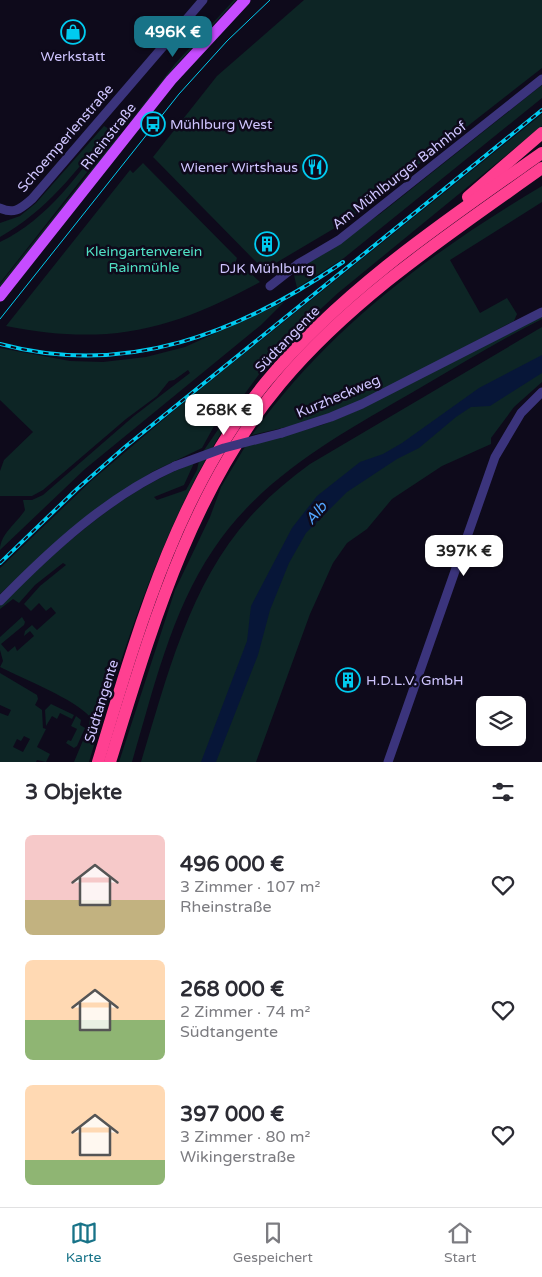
<!DOCTYPE html>
<html lang="de">
<head>
<meta charset="utf-8">
<style>
  body { margin:0; font-family:"Varela Round",sans-serif; background:#f2f2f3; color:#2b2b33; height:100vh; display:flex; flex-direction:column; font-size:19px; white-space:nowrap }
  * { box-sizing:border-box; margin:0 }
  p { font-size:16px; color:#7c7c81 }
  .icon { flex:none; width:28px; height:28px; fill:none; stroke:currentColor; stroke-width:2; stroke-linecap:round; stroke-linejoin:round }
  .map { position:relative; height:762px; overflow:hidden }
  .sheet { display:flex; flex-direction:column; background:#fff; flex:1 }
  .sheet>* { flex:none }
  .tools { position:absolute; left:476px; top:696px; display:grid; gap:10px }
  .tools a { display:grid; place-items:center; width:50px; height:50px; border-radius:8px; background:#fff; box-shadow:0 2px 8px #0003; font-size:25px }
  .price { position:absolute; translate:-50% -42px; padding:0 11px; border-radius:10px; background:#fff; color:#222; font-size:16px; line-height:32px; filter:drop-shadow(0 1px 2px #0008) }
  .price::after { content:''; position:absolute; left:50%; top:30px; width:15px; height:11px; margin-left:-8px; background:inherit; clip-path:polygon(0 0,100% 0,50% 100%) }
  .price.on { background:#187388; color:#fff }
  ul { padding:0; list-style:none }
  li { display:flex; align-items:center; gap:15px; height:125px; padding:0 25px }
  li span { display:grid; place-items:center; flex:none; width:140px; height:100px; border-radius:8px; color:#555 }
  li>.icon { margin-inline-start:auto }
  span .icon { width:60px; height:60px; fill:#fffc; stroke-width:1 }
  li b { font-size:21px }
  h2 { display:flex; justify-content:space-between; align-items:center; height:60px; padding:0 25px; font-size:21px }
  .menu { display:flex; justify-content:space-around; align-items:center; height:70px; border-top:1px solid #e1e1e2; background:#fff; font-size:14px; color:#7c7c81 }
  .menu a { display:grid; justify-items:center; gap:2px }
  .menu .on { color:#187388 }
  .map>svg:first-child { display:block }
  .green { fill:#0d2525; fill-rule:evenodd }
  .water { fill:#071638 }
  .lines { fill:none; stroke-linecap:round; stroke-linejoin:round }
  .minor { stroke:#3b347c; stroke-width:9 }
  .major { stroke:#c64cff; stroke-width:11 }
  .highway { stroke:#ff4091; stroke-width:12 }
  .tram { stroke:#00cbf0; stroke-width:1 }
  .rail-casing { stroke:#00cbf0; stroke-width:4 }
  .rail { stroke:#0e0a1b; stroke-width:2; stroke-dasharray:5.5; stroke-linecap:butt }
  .minor-bridge { stroke:#3b347c; stroke-width:9 }
  .labels { text-anchor:middle; stroke-width:5; stroke-linejoin:round; paint-order:stroke }
  .poi-label { font-size:14px; fill:#cfc5ff; stroke:#0e0a1b }
  .street-label { font-size:14px; fill:#cfc5ff; stroke:#0e0a1b }
  .park-label { font-size:14px; fill:#50e0c4; stroke:#0e0a1b }
  .water-label { font-size:15px; font-style:italic; fill:#53a6ff; stroke:#0e0a1b }
</style>
</head>
<body>
<div class="map">
<svg width="542" height="762" viewBox="0 0 542 762">
  <rect width="100%" height="100%" fill="#0e0a1b"/>
  <g class="green">
    <polygon points="234,0 236,0 179,62 121,133 175,64"/>
    <polygon points="304,0 542,0 542,68 345,222 264,270 153,157 217,76"/>
    <polygon points="542,85 542,98 344,258 297,288 294,275 302,266 380,214"/>
    <path d="M542 114V126L338 293 297 331 266 365 229 415 231 417C163 523 126 642 89 762H74L89 726 90 717C75 699 23 679 0 667L3 661 0 650V637L22 617 25 622 24 625 1 644 8 652 15 646 17 651 34 636 30 631 24 636 25 631 32 625 37 630 56 613 51 607 46 611 39 603 31 611 24 604 40 586 66 565 63 563 35 585 19 603 13 599 0 609V606C58 549 118 492 194 463L184 485 154 497 157 500 186 490 197 470 200 456 228 415 221 410 217 413 219 417 202 448 152 472 123 491 66 533 0 594V568L91 481 177 408Z"/>
    <path d="M104 126 109 129C78 170 45 212 0 237V223L20 216 36 203Z"/>
    <path d="M112 132 117 134 0 283V242C49 219 79 172 112 132Z"/>
    <polygon points="119,135 120,137 0,287 0,284"/>
    <path d="M143 163 237 258 235 264 248 271 260 282C170 331 107 346 6 326L130 170 133 173Z"/>
    <path d="M542 186V202L450 260 480 313 507 298 517 314 514 321 362 401 304 423 252 435C326 330 432 251 542 186Z"/>
    <path d="M284 302 261 325 85 469 0 550C0 534 17 523 25 510L23 500H32L43 495 134 416 190 373 188 370 174 380 169 381 157 396 126 419 43 490 32 496H0V471L4 460 33 432 0 400V348L70 361 103 362 146 357 185 347Z"/>
    <path d="M542 316V319C498 341 456 367 413 392 339 435 262 476 213 550 171 612 153 691 132 762H119L175 590 210 517 221 487 246 445 322 425 354 412Z"/>
    <path d="M542 327V382L514 407 491 438V444L442 466 392 499 367 529 347 543 333 563 310 614 256 762H141C167 677 189 585 250 517 268 497 288 480 310 464Z"/>
    <path d="M0 673 37 695 38 699 35 705 42 710 43 728 46 729 37 747 50 754 46 762 37 760 36 762H0V713L8 716 11 710 0 705ZM24 736 30 739 23 752 13 747 17 739 21 741Z"/>
    <polygon points="51,704 74,715 72,719 60,713 57,719 52,716 46,726 45,710"/>
    <polygon points="76,716 81,720 80,725 85,728 77,746 74,748 66,743 68,740 71,741 77,729 71,726"/>
  </g>
  <polygon class="water" points="542,355 542,373 490,406 471,407 456,417 419,448 397,459 347,492 306,533 289,563 270,610 258,655 216,762 201,762 247,641 251,606 292,528 317,496 360,462 383,454 402,443 479,388"/>
  <g class="lines">
    <g class="minor">
      <path d="M0 208C15 215 21 208 32 199L203 0"/>
      <polyline points="270,286 298,264 339,240 542,79"/>
      <polyline points="282,433 331,417 362,404 542,312"/>
      <path d="M0 601C51 549 108 496 175 466"/>
      <polyline points="388,762 495,457 521,413 542,392"/>
    </g>
    <polyline class="major" points="0,296 171,80 245,0"/>
    <g class="highway">
      <polyline points="468,197 542,133"/>
      <path d="M98 762C138 630 177 491 266 382 342 290 445 221 542 153"/>
      <path d="M110 762C151 630 190 491 281 383 353 297 451 233 542 168"/>
    </g>
    <polyline class="tram" points="0,319 179,94 227,41 270,0"/>
    <g class="rail-casing">
      <g id="rail">
        <path d="M0 344C126 378 239 333 343 262"/>
        <polyline points="0,563 77,489 125,447 542,110"/>
      </g>
    </g>
    <use href="#rail" class="rail"/>
    <polyline class="minor-bridge" points="175,466 224,448 282,433"/>
  </g>
  <defs>
    <g id="shop-ring" transform="scale(1.25)"><circle r="9.5" fill="#0e0a1b" stroke="#00cbf0" stroke-width="1.5"/><path d="M-5-2.5h2.3a2.7 3.5 0 0 1 5.4 0H5L5.5 6h-11ZM-1.5-2.5h3a1.5 2.3 0 0 0-3 0Z" fill="#00cbf0"/></g>
    <g id="bus-ring" transform="scale(1.25)"><circle r="9.5" fill="#0e0a1b" stroke="#00cbf0" stroke-width="1.5"/><path d="M-5-6H5V4H4V6H2V4H-2V6H-4V4H-5ZM-3.5-4V0h7V-4ZM-3.5 1.2v1.5H-2V1.2ZM2 1.2v1.5H3.5V1.2Z" fill="#00cbf0"/></g>
    <g id="restaurant-ring" transform="scale(1.25)"><circle r="9.5" fill="#0e0a1b" stroke="#00cbf0" stroke-width="1.5"/><path d="M-5-6h1v4h1v-4h1v4h1v-4h1v5L-1.5 .5V6h-2V.5L-5-1ZM5-6V6H3V1.5H1.5Q1.5-4 5-6Z" fill="#00cbf0"/></g>
    <g id="building-ring" transform="scale(1.25)"><circle r="9.5" fill="#0e0a1b" stroke="#00cbf0" stroke-width="1.5"/><path d="M-4-6H4V6H1V3H-1V6H-4ZM-2.5-4.3h1.7v1.8h-1.7ZM.8-4.3h1.7v1.8H.8ZM-2.5-1h1.7V.8h-1.7ZM.8-1h1.7V.8H.8Z" fill="#00cbf0"/></g>
  </defs>
  <g fill-rule="evenodd">
    <use href="#shop-ring" x="73" y="32"/>
    <use href="#bus-ring" x="153" y="124"/>
    <use href="#restaurant-ring" x="315" y="167"/>
    <use href="#building-ring" x="267" y="244"/>
    <use href="#building-ring" x="348" y="680"/>
  </g>
  <g class="labels">
    <g class="poi-label">
      <text x="73" y="61">Werkstatt</text>
      <text x="170" y="129" text-anchor="start">Mühlburg West</text>
      <text x="298" y="172" text-anchor="end">Wiener Wirtshaus</text>
      <text x="267" y="273">DJK Mühlburg</text>
      <text x="366" y="685" text-anchor="start">H.D.L.V. GmbH</text>
    </g>
    <g class="street-label">
      <text transform="translate(108 136) rotate(-52)" y="5">Rheinstraße</text>
      <text transform="translate(65 138) rotate(-49)" y="5">Schoemperlenstraße</text>
      <text transform="translate(399 175) rotate(-38)" y="5">Am Mühlburger Bahnhof</text>
      <text transform="translate(287 339) rotate(-46)" y="5">Südtangente</text>
      <text transform="translate(338 396) rotate(-23)" y="5">Kurzheckweg</text>
      <text transform="translate(101 701) rotate(-73)" y="5">Südtangente</text>
    </g>
    <g class="park-label">
      <text x="144" y="256">Kleingartenverein<tspan x="144" dy="16">Rainmühle</tspan></text>
    </g>
    <g class="water-label">
      <text transform="translate(316 513) rotate(-50)" y="5">Alb</text>
    </g>
  </g>
</svg>
<div class="tools">
<a><svg class="icon" aria-label="layers" viewBox="0 0 24 24"><path d="M12 4l9 5-9 5-9-5zM3 14l9 5 9-5"/></svg></a>
</div>
<b class="price on" style="left:173px;top:58px">496K €</b>
<b class="price" style="left:224px;top:436px">268K €</b>
<b class="price" style="left:464px;top:577px">397K €</b>
</div>
<section class="sheet">
<h2>3 Objekte<svg class="icon" aria-label="filters" viewBox="0 0 24 24"><path d="M4 7h16M4 17h16"/><circle cx="9" cy="7" r="2"/><circle cx="15" cy="17" r="2"/></svg></h2>
<ul>
<li><span style="background:linear-gradient(#f6c9c9 65%,#c2b280 0)"><svg class="icon" aria-label="home" viewBox="0 0 24 24"><path d="M3 11l9-7 9 7M6 9v11h12V9"/></svg></span><div><b>496 000 €</b><p>3 Zimmer · 107 m²</p><p>Rheinstraße</p></div><svg class="icon" aria-label="heart" viewBox="0 0 24 24"><path d="M12 20l-8-8c-3-5 5-10 8-4 3-6 11-1 8 4z"/></svg></li>
<li><span style="background:linear-gradient(#ffd9b3 60%,#8fb573 0)"><svg class="icon" aria-label="home" viewBox="0 0 24 24"><path d="M3 11l9-7 9 7M6 9v11h12V9"/></svg></span><div><b>268 000 €</b><p>2 Zimmer · 74 m²</p><p>Südtangente</p></div><svg class="icon" aria-label="heart" viewBox="0 0 24 24"><path d="M12 20l-8-8c-3-5 5-10 8-4 3-6 11-1 8 4z"/></svg></li>
<li><span style="background:linear-gradient(#ffd9b3 75%,#8fb573 0)"><svg class="icon" aria-label="home" viewBox="0 0 24 24"><path d="M3 11l9-7 9 7M6 9v11h12V9"/></svg></span><div><b>397 000 €</b><p>3 Zimmer · 80 m²</p><p>Wikingerstraße</p></div><svg class="icon" aria-label="heart" viewBox="0 0 24 24"><path d="M12 20l-8-8c-3-5 5-10 8-4 3-6 11-1 8 4z"/></svg></li>
</ul>
</section>
<nav class="menu">
<a class="on"><svg class="icon" aria-label="map" viewBox="0 0 24 24"><path d="M3 6l6-2 6 2 6-2v14l-6 2-6-2-6 2zM9 4v14M15 6v14"/></svg>Karte</a>
<a><svg class="icon" aria-label="saved" viewBox="0 0 24 24"><path d="M7 4h10v16l-5-4-5 4z"/></svg>Gespeichert</a>
<a><svg class="icon" aria-label="home" viewBox="0 0 24 24"><path d="M3 11l9-7 9 7M6 9v11h12V9"/></svg>Start</a>
</nav>
</body>
</html>
